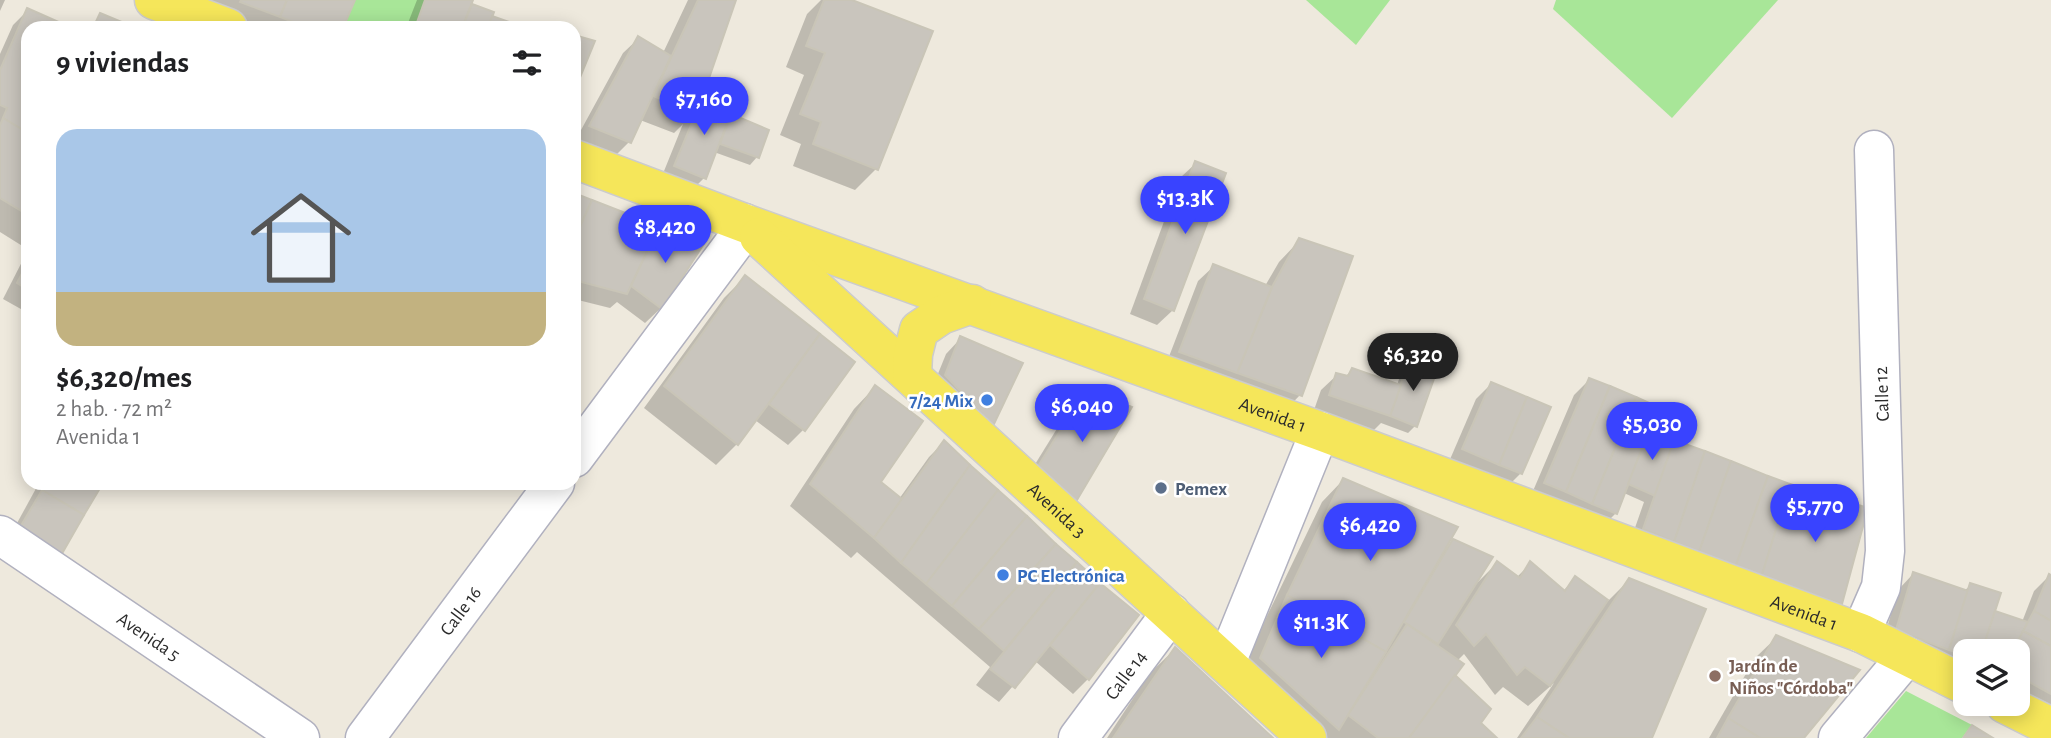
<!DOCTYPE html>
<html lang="es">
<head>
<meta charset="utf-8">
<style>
  body { margin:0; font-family:"Alegreya Sans",sans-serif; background:#f2f2f2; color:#202124; height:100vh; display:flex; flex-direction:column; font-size:26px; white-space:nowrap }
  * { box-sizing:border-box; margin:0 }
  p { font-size:23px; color:#757577 }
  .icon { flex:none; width:38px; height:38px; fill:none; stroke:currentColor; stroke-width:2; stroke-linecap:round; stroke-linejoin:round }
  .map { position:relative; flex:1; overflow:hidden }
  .details { position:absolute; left:21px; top:21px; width:560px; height:469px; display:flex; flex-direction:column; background:#fff; border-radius:21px; box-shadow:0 4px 18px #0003 }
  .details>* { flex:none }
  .controls { position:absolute; left:1953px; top:639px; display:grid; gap:14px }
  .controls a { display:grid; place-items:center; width:77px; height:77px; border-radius:14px; background:#fff; box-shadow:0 4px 18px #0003; font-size:35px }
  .price { position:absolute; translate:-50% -60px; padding:0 16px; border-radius:24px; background:#3943ff; color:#fff; font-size:23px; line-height:46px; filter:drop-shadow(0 2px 4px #0008) }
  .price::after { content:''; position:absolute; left:50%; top:42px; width:21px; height:16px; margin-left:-10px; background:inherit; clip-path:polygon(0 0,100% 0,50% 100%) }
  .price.selected { background:#222; color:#fff }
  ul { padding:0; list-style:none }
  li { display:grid; align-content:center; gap:14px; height:371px; padding:0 35px }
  li span { display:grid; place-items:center; height:217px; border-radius:21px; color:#555 }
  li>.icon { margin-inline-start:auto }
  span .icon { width:126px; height:126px; fill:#fffc; stroke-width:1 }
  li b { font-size:30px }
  h2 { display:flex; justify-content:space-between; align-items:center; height:84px; padding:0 35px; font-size:30px }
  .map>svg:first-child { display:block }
  .green { fill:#a8e698 }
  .shadow { fill:#0003 }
  .building { fill:#c9c5bd; stroke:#c9c5b7; stroke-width:2 }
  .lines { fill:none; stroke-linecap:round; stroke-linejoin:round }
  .minor-casing { stroke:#b1b1bf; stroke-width:41 }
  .major-casing { stroke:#ccc; stroke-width:41 }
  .minor { stroke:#fff; stroke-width:38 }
  .major { stroke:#f5e65a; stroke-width:38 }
  .shop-dot { fill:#3f7fe0; stroke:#fff; stroke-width:2.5 }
  .service-dot { fill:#5c6f8a; stroke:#fff; stroke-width:2.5 }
  .education-dot { fill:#8d6e63; stroke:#fff; stroke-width:2.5 }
  .labels { text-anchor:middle; stroke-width:5; stroke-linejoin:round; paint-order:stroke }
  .street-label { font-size:19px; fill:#2b2b2b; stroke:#fff }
  .shop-label { font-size:19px; font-weight:bold; fill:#366cbe; stroke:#fff; text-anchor:end }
  .service-label { font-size:19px; font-weight:bold; fill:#4e5e75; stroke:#fff; text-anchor:start }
  .education-label { font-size:19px; font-weight:bold; fill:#785e54; stroke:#fff; text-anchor:start }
</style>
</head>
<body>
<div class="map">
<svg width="2051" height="738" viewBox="0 0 2051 738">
  <rect width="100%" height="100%" fill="#eee9dd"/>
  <g class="green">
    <polygon points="355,0 425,0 415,28 343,28"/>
    <polygon points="1306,0 1390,0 1356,45"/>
    <polygon points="1556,0 1778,0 1672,118 1553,9"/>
    <polygon points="1906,691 1972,725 1962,738 1866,738"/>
  </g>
  <g class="shadow">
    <polygon points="0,0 5,0 0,11"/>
    <polygon points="177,0 353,0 341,28 233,28"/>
    <polygon points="417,0 471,0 470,5 492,13 490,17 520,28 406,28"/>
    <polygon points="688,0 734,0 699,102 726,122 731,117 757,157 750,165 714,152 704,178 689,193 660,181 683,124 674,133 640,120 629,142 614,157 575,141 623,53 639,38 663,53"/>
    <polygon points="821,0 847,0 876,169 855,190 793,166 801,144 780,135 804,75 786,67 807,14"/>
    <polygon points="28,10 68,28 28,28 28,242 24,247 0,232 0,54 13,25"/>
    <polygon points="1196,163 1173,310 1157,325 1130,314 1180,178"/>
    <polygon points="574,195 702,243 661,308 645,323 617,302 610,308 574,299"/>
    <polygon points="1300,240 1300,395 1279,417 1165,367 1198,281 1214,266 1265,286 1279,262"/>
    <polygon points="28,250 28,313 3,299"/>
    <polygon points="745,277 853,363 803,430 788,445 755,420 737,444 716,465 644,408 724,298"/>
    <polygon points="961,338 992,425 931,391 946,354"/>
    <polygon points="1410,362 1415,426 1408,433 1381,423 1373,431 1314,410 1321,390 1337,375 1345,377 1352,370 1397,385 1402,370"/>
    <polygon points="1589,380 1648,429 1673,438 1672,441 1840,603 1819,624 1629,545 1644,502 1624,493 1616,513 1601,528 1530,498 1574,395"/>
    <polygon points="1491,384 1521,473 1506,488 1448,464 1476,399"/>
    <polygon points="875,387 879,482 899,499 929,457 944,442 1055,545 1136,616 1088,679 1073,694 1035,661 999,702 976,685 990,667 857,552 851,558 790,506 854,409"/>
    <polygon points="1086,391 1073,503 1021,487 1071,406"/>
    <polygon points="1343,480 1443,552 1454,541 1476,584 1497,563 1517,577 1530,564 1563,591 1575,579 1607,602 1629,580 1650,738 1517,738 1554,683 1528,706 1503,687 1495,695 1464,654 1457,661 1452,676 1478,723 1495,738 1304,738 1239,680 1266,618 1322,502"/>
    <polygon points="39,483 100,483 5,545"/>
    <polygon points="1913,574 1964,591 1971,585 1993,613 2022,622 2034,591 2049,576 2051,577 2051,717 2018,699 2018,651 1965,651 1965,671 1882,645 1898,590"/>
    <polygon points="1777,637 1802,738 1709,738 1755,658"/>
    <polygon points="1175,649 1271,738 1107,738 1149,674"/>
  </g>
  <g class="building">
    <polygon points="241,0 287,0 280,17 240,2"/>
    <polygon points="287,0 355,0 343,28 308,28 280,17"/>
    <polygon points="425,0 473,0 462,28 415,28"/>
    <polygon points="698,0 736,0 697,113 653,96"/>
    <polygon points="824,0 852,0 933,31 878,170 813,144 821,122 800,114 825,53 806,46"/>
    <polygon points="472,4 494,12 488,28 462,28"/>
    <polygon points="27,8 72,28 28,28 28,133 3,118 7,108 0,105 0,70"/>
    <polygon points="100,13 136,28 93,28"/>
    <polygon points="492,16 521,26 522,28 488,28"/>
    <polygon points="574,35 595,41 574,92"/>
    <polygon points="638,36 671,56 631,143 589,126"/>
    <polygon points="703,96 733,107 706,179 674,166"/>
    <polygon points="731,114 769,130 759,158 720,144"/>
    <polygon points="3,118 28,133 28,215 0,198 0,125"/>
    <polygon points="1195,161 1226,173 1174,311 1144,299"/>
    <polygon points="574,193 592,200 574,240"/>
    <polygon points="592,200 659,226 627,294 574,280 574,240"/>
    <polygon points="659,226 705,242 662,309 631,286"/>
    <polygon points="1299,238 1353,256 1302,396 1237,373 1272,287"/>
    <polygon points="28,262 28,290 17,283"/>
    <polygon points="1213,264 1272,287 1237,373 1179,352"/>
    <polygon points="745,275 820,334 738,445 664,386"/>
    <polygon points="820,334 855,362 805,431 769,404"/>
    <polygon points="960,336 1023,363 993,426 945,375"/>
    <polygon points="1409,360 1437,370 1417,427 1390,416"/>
    <polygon points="1352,368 1401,385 1390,416 1329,395 1336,373 1348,376"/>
    <polygon points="1589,378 1610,386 1566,492 1544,483"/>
    <polygon points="1491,382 1527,397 1499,465 1462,449"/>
    <polygon points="875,385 923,421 881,482 902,499 874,538 810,484"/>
    <polygon points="1610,386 1636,397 1592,504 1566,492"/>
    <polygon points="1086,389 1132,407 1074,505 1035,471"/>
    <polygon points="1527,397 1551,407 1522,474 1499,465"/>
    <polygon points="1636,397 1658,407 1617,514 1592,504"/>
    <polygon points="1650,428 1676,437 1655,496 1628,484"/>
    <polygon points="944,440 970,465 901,563 874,538"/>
    <polygon points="1674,440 1705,451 1674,542 1643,529"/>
    <polygon points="1705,451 1731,461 1699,552 1674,542"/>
    <polygon points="1731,461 1768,476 1735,568 1699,552"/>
    <polygon points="970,465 998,490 926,584 901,563"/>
    <polygon points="1768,476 1790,484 1761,578 1735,568"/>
    <polygon points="1343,478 1458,527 1386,652 1287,595"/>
    <polygon points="46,483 103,483 84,515 42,490"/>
    <polygon points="1790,484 1868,508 1842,604 1761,578"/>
    <polygon points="42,490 84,515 60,557 19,529"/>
    <polygon points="998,490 1027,516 952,606 926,584"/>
    <polygon points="1027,516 1056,544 979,629 952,606"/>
    <polygon points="1453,539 1493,557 1438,644 1404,622"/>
    <polygon points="1056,544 1077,562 1004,651 979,629"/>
    <polygon points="1497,561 1520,578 1530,561 1565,591 1575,576 1608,600 1550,686 1525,667 1517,675 1486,634 1474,646 1456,625"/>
    <polygon points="1077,562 1100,583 1015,688 990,669"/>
    <polygon points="1913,572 1968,591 1949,650 1896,630"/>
    <polygon points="2049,574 2051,575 2051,621 2034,611"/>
    <polygon points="1629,578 1706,609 1652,738 1569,738 1537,717"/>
    <polygon points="1100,583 1139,615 1089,680 1050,645"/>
    <polygon points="1970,583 2001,593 1982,651 1965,651 1965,655 1949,650"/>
    <polygon points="1287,595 1386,652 1339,730 1260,658"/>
    <polygon points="1995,611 2028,622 2013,651 1982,651"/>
    <polygon points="2034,611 2051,621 2051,646 2023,631"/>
    <polygon points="1407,624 1464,664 1409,738 1378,738 1348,715"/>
    <polygon points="2023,631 2051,646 2051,694 2018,676 2018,651 2013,651"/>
    <polygon points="1776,635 1860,670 1804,738 1760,738 1728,718"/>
    <polygon points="1175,647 1273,738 1113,738"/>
    <polygon points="1455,675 1491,709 1481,723 1497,738 1409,738"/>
    <polygon points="1537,717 1569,738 1521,738"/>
    <polygon points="1728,718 1760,738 1717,738"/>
    <polygon points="1972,725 1993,738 1963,738"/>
  </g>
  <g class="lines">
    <g class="minor-casing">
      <g id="minor">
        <polyline points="574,458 735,242 744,223"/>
        <path id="s1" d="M0 535 300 738"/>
        <polyline points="1861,633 1881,587 1885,551 1874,150"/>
        <polyline points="1226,663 1320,431"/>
        <path id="s2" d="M365 738 555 483"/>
        <path id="s3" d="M1078 738 1171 613"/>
        <polyline points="1838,738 1907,656"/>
      </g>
    </g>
    <g class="major-casing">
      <g id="major">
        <polyline points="154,0 228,28"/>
        <path id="s4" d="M574 159 744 223 1320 431 1861 633 1965 685"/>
        <path id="s5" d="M759 237 1307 738"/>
        <polyline points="912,375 913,354 919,330 941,315 972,304"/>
        <polyline points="2005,704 2051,727"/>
      </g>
    </g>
    <use href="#minor" class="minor"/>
    <use href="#major" class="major"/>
  </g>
  <g class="shop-dot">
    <circle cx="987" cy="400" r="7"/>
    <circle cx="1003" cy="575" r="7"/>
  </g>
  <circle class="service-dot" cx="1161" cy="488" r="7"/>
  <circle class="education-dot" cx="1715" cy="676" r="7"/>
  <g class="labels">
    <g class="street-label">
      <text transform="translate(1881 394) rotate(-92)" y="7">Calle 12</text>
      <text dy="7" stroke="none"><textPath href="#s4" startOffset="744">Avenida 1</textPath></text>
      <text dy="7" stroke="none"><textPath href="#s5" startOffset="404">Avenida 3</textPath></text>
      <text dy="7" stroke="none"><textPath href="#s2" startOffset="159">Calle 16</textPath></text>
      <text dy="7" stroke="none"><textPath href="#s4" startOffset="1311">Avenida 1</textPath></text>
      <text dy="7" stroke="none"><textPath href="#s1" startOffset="180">Avenida 5</textPath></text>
      <text dy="7" stroke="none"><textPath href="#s3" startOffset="79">Calle 14</textPath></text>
    </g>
    <g class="shop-label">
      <text x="973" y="407">7/24 Mix</text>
      <text x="1017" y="582" text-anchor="start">PC Electrónica</text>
    </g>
    <g class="service-label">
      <text x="1175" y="495">Pemex</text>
    </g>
    <g class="education-label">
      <text x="1729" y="672">Jardín de<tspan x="1729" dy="22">Niños "Córdoba"</tspan></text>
    </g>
  </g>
</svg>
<div class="controls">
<a><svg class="icon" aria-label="layers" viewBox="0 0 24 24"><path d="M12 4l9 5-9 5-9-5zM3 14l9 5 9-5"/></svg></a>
</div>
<b class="price" style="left:704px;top:137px">$7,160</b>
<b class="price" style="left:1185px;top:236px">$13.3K</b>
<b class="price" style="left:665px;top:265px">$8,420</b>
<b class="price selected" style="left:1413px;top:393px">$6,320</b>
<b class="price" style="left:1082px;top:444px">$6,040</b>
<b class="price" style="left:1652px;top:462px">$5,030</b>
<b class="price" style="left:1815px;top:544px">$5,770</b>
<b class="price" style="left:1370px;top:563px">$6,420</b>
<b class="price" style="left:1321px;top:660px">$11.3K</b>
<section class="details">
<h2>9 viviendas<svg class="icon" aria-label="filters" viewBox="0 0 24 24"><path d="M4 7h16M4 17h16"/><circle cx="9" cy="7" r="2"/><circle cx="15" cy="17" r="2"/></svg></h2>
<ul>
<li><span style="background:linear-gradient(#a9c7e8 75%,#c2b280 0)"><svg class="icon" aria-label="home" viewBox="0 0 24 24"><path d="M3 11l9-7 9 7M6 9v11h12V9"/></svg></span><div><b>$6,320/mes</b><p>2 hab. · 72 m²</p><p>Avenida 1</p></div></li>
</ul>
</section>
</div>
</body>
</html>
